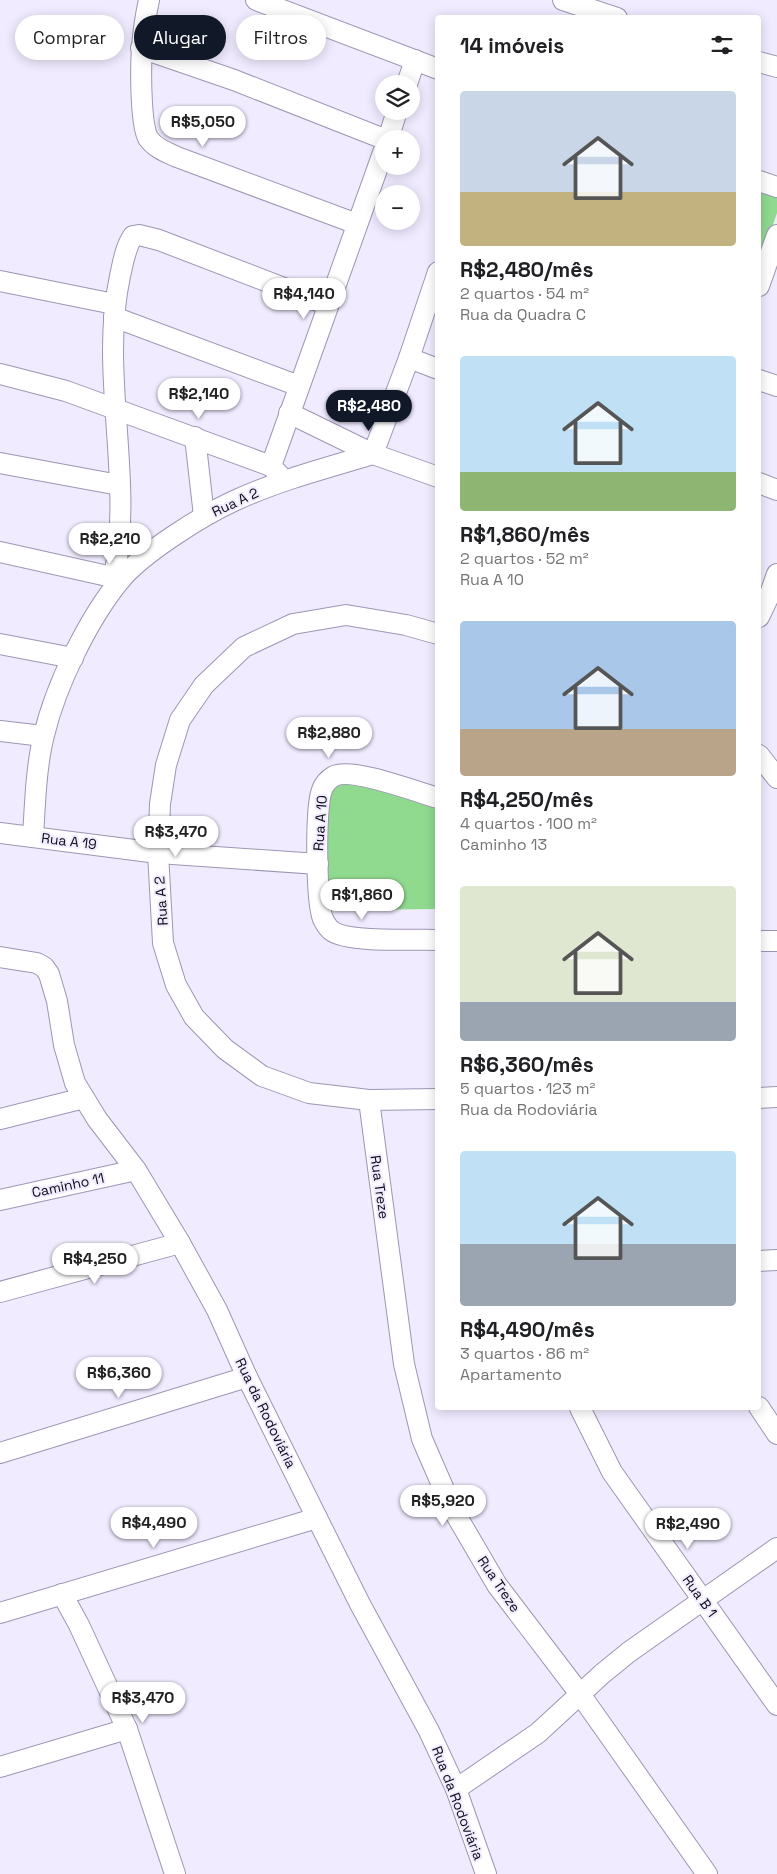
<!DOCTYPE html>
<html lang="pt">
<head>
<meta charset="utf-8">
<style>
  body { margin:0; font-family:"Space Grotesk",sans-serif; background:#f6f6f6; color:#202124; height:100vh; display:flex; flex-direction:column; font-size:19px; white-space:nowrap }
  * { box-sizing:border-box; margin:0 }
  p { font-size:16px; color:#757577 }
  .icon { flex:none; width:28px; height:28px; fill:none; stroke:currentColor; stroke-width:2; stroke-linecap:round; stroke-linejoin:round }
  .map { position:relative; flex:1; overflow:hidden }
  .side { position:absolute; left:435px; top:15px; width:326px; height:1395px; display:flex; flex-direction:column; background:#fff; border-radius:5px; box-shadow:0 2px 12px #0003 }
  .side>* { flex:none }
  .guide { position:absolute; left:15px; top:15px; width:345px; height:45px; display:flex; gap:10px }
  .buttons { position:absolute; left:375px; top:75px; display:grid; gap:10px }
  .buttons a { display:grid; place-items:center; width:45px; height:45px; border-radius:50%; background:#fff; box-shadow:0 2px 12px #0003; font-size:25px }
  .price { position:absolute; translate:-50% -42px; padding:0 11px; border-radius:18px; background:#fff; color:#222; font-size:16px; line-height:32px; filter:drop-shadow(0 1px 2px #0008) }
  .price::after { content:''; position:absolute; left:50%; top:30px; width:15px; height:11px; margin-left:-8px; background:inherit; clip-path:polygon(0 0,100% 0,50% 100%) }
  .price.on { background:#111827; color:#fff }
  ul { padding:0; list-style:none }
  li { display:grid; align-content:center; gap:10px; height:265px; padding:0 25px }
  li span { display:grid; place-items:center; height:155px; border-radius:5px; color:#555 }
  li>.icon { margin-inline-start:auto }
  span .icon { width:90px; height:90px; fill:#fffc; stroke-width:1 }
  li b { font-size:21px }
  h2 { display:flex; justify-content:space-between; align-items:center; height:60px; padding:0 25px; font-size:21px }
  .tag { padding:0 18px; border-radius:22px; background:#fff; box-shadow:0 2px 12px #0003; font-size:18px; line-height:45px }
  .tag.on { background:#111827; color:#fff }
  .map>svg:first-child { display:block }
  .green { fill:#90da90 }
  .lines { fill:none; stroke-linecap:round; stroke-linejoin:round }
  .minor-casing { stroke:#9e95b4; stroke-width:22 }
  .minor { stroke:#fff; stroke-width:20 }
  .labels { text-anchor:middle; stroke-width:4; stroke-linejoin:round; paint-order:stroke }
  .street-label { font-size:14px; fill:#0d0a15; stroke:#f0ebff }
</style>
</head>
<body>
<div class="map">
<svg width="777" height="1874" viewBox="0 0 777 1874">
  <rect width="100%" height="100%" fill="#f0ebff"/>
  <g class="green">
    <polygon points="759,187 777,193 777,213 759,265"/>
    <polygon points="327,777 437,798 437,909 347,910 331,902 324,894"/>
  </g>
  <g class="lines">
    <g class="minor-casing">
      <g id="minor">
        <path d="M149 0C141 36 140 67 142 104 143 114 143 128 148 138 155 148 166 152 177 157L357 224"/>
        <polyline points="256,0 438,69"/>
        <polyline points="563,0 617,18"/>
        <polyline points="141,48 234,80 384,139"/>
        <polyline points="759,62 777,67"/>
        <polyline points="407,84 415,60"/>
        <polyline points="388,139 397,111"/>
        <polyline points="759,181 777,187"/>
        <polyline points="0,281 114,304"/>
        <polyline points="759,286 777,235"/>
        <polyline points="114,317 299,386"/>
        <polyline points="409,358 438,369"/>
        <polyline points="0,374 66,391 271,466"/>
        <polyline points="759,380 777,386"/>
        <polyline points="289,413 373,454 438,477"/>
        <polyline points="195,437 204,516"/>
        <polyline points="0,463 119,485"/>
        <polyline points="284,480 271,466 384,150"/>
        <polyline points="759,483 777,490"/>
        <polyline points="0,552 121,579"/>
        <path d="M114 576C134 479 99 374 120 276 123 263 125 248 133 236L139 235 159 240 328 305"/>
        <polyline points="759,617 770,594 777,574"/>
        <polyline points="438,634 406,625 346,615 293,624 244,647 204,685 180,720 166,765 160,804 158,853 163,943 176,985 194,1017 225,1049 262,1076 309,1093 369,1100 438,1099"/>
        <polyline points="0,644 73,658"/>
        <polyline points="0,731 43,736"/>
        <polyline points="759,755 777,778"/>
        <path d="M438 798C417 792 352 767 334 776 329 779 324 784 322 790 315 807 316 902 323 919 325 923 329 929 332 931 348 943 415 939 438 940"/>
        <polyline points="0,833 158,853 318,864"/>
        <path d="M33 837C35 805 36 766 44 735 56 685 88 619 121 579 144 552 203 515 236 500 280 480 326 468 373 454L409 358 438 272"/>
        <polyline points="759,941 777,941"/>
        <polyline points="0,957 37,963 44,967 49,974 57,1001 64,1045 75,1083 97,1119 136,1170 180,1243 217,1310 247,1377 317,1518 360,1604 429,1731 456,1789 486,1874"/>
        <polyline points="759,1098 777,1097"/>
        <polyline points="369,1100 404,1364 422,1439 452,1508 497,1585 580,1694 707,1874"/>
        <polyline points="0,1119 84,1098"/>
        <polyline points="0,1200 136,1170"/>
        <polyline points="759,1261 777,1260"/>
        <polyline points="0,1292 180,1243"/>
        <polyline points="759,1407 777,1434"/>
        <polyline points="580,1408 612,1472 777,1705"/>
        <polyline points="0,1453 247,1377"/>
        <polyline points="62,1594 79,1625 127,1729 175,1874"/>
        <polyline points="0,1613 317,1518"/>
        <polyline points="0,1767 127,1729"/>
        <polyline points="456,1789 538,1733 602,1674 629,1652 777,1548"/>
      </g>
    </g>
    <use href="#minor" class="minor"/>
  </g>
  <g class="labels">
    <g class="street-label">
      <text transform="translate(235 502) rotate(-25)" y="5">Rua A 2</text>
      <text transform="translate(320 823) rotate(-86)" y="5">Rua A 10</text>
      <text transform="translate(69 841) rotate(7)" y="5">Rua A 19</text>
      <text transform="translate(161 901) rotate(-94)" y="5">Rua A 2</text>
      <text transform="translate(68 1185) rotate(-12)" y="5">Caminho 11</text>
      <text transform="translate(380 1187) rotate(82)" y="5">Rua Treze</text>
      <text transform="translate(266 1413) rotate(64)" y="5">Rua da Rodoviária</text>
      <text transform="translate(499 1584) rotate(56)" y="5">Rua Treze</text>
      <text transform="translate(700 1596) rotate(54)" y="5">Rua B 1</text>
      <text transform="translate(458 1803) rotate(69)" y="5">Rua da Rodoviária</text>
    </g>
  </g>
</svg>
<div class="buttons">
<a><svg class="icon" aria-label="layers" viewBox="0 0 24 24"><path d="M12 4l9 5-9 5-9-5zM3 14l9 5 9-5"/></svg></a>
<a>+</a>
<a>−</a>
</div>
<b class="price" style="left:203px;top:148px">R$5,050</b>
<b class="price" style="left:304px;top:320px">R$4,140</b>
<b class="price" style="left:199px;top:420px">R$2,140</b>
<b class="price on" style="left:369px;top:432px">R$2,480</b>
<b class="price" style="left:110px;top:565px">R$2,210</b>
<b class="price" style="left:329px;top:759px">R$2,880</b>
<b class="price" style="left:176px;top:858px">R$3,470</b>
<b class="price" style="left:362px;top:921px">R$1,860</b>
<b class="price" style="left:95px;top:1285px">R$4,250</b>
<b class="price" style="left:119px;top:1399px">R$6,360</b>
<b class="price" style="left:443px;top:1527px">R$5,920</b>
<b class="price" style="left:154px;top:1549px">R$4,490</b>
<b class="price" style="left:688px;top:1550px">R$2,490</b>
<b class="price" style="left:143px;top:1724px">R$3,470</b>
<div class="guide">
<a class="tag">Comprar</a>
<a class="tag on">Alugar</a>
<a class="tag">Filtros</a>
</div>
<section class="side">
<h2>14 imóveis<svg class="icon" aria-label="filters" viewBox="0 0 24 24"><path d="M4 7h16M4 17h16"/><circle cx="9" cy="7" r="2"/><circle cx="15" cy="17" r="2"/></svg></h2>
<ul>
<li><span style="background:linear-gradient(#c9d6e8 65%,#c2b280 0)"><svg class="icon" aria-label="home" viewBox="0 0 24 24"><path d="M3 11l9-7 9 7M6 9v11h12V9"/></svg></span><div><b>R$2,480/mês</b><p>2 quartos · 54 m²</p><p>Rua da Quadra C</p></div></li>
<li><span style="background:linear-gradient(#bfe0f5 75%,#8fb573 0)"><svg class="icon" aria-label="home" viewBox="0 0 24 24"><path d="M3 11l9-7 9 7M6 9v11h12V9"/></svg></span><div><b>R$1,860/mês</b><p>2 quartos · 52 m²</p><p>Rua A 10</p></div></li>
<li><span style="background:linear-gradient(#a9c7e8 70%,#b9a48a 0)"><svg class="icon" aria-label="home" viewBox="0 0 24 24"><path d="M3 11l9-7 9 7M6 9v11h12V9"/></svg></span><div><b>R$4,250/mês</b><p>4 quartos · 100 m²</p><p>Caminho 13</p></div></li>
<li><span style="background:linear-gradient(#dfe7d0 75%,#9aa5b1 0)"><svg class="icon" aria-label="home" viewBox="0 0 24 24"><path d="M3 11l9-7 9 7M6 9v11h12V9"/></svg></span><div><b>R$6,360/mês</b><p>5 quartos · 123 m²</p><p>Rua da Rodoviária</p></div></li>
<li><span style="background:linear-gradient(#bfe0f5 60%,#9aa5b1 0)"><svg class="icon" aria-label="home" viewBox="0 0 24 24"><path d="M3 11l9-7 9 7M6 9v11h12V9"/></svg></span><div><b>R$4,490/mês</b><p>3 quartos · 86 m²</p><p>Apartamento</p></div></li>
</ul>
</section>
</div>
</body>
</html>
